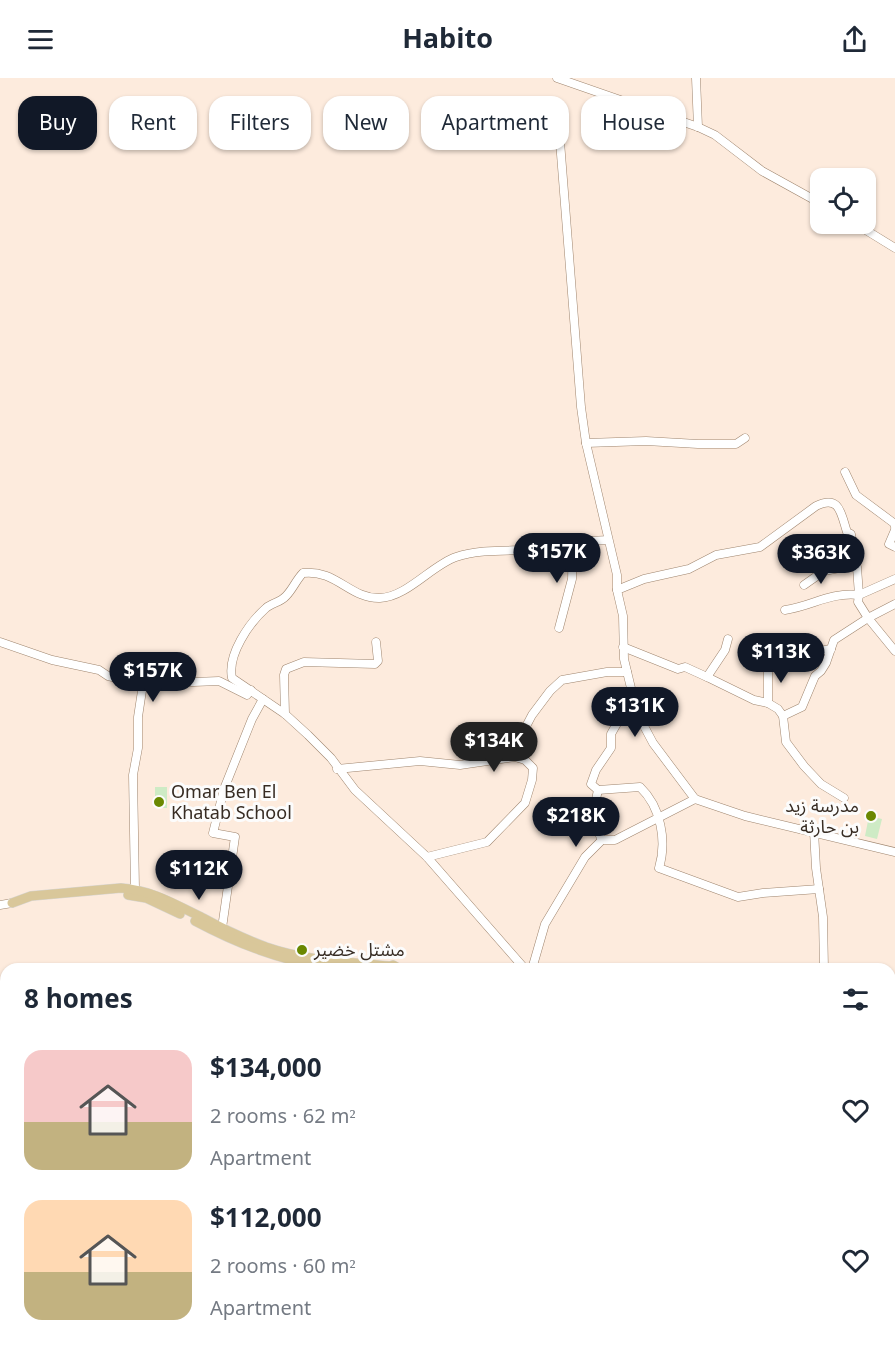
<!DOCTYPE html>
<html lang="en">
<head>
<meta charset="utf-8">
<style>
  body { margin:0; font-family:Georgia,"Noto Sans Arabic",serif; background:#f6f6f7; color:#1f2937; height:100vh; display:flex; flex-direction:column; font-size:22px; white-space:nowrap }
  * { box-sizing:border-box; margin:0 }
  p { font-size:20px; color:#747a83 }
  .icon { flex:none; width:33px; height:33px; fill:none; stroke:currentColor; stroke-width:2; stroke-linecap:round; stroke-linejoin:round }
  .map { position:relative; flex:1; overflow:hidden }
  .panel { position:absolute; left:0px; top:885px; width:896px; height:384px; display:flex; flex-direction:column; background:#fff; border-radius:18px 18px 0 0; box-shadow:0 2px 4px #0004 }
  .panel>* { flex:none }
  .banner { position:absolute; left:18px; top:18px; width:860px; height:54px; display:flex; gap:12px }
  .controls { position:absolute; left:810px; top:90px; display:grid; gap:12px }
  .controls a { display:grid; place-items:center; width:66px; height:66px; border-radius:12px; background:#fff; box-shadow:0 2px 4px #0004; font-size:30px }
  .price { position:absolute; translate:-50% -51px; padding:0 14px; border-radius:21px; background:#111827; color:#fff; font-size:20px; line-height:39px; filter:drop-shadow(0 2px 3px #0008) }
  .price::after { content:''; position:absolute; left:50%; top:36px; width:18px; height:14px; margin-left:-9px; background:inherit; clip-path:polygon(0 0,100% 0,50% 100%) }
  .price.selected { background:#222; color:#fff }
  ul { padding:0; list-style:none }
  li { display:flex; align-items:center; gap:18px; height:150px; padding:0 24px }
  li span { display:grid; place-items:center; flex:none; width:168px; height:120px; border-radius:18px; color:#555 }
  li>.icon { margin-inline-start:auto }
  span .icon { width:72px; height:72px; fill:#fffc; stroke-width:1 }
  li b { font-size:26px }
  h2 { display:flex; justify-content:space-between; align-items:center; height:72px; padding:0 24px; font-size:26px }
  .pill { padding:0 21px; border-radius:18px; background:#fff; box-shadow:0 2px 4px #0004; font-size:21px; line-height:54px }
  .pill.selected { background:#111827; color:#fff }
  header { display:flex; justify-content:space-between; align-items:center; height:78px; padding:0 24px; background:#fff; font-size:27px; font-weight:700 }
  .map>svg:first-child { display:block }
  .green { fill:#ceebc5 }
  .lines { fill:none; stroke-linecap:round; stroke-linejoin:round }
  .minor-casing { stroke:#9f856e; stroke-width:9 }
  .major-casing { stroke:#d7d5d3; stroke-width:10 }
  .minor { stroke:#fff; stroke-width:8 }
  .major { stroke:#d9c79a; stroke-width:9 }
  .poi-dot { fill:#6a8801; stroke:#fcfcfc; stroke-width:2 }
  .labels { text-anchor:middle; stroke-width:6; stroke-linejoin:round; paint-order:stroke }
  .poi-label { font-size:18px; fill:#372c23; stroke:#fcfcfc; text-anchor:start }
</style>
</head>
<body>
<header><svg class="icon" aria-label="menu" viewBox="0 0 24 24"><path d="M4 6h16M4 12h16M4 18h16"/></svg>Habito<svg class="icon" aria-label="share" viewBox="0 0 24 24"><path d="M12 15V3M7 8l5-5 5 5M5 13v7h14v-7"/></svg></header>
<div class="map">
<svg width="895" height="1269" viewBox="0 0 895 1269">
  <rect width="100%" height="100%" fill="#fdebdd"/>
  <g class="green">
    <rect x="155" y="709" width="12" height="21"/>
    <polygon points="869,738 882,741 877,761 865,758"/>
    <polygon points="189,778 202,779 200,799 187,798"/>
  </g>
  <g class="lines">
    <g class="minor-casing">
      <g id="minor">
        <polyline points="557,0 698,49 715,57 762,93 820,125"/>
        <polyline points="696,0 698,49"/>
        <polyline points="559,51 581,329 586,365 617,497 617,512 623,538 624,581 637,635 653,665 695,721 745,738 895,774"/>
        <polyline points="856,146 895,170"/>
        <polyline points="586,365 646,363 698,366 736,366 745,360"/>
        <polyline points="845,394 856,417 895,446 895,449"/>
        <polyline points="895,452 889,466 895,469"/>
        <polyline points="895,501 859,517 858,524 868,540 895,526"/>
        <polyline points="804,507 824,493 855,487"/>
        <path d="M617 512 644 501 689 491 716 477 760 469 816 428C840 416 841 436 847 454L851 456 853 480 857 489 859 517C829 514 813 528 785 532"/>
        <polyline points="559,550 572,501 573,465"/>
        <polyline points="728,561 725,572 707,599 754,622 768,625 778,631 783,638 786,664 804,688 821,706 844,720"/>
        <polyline points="0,564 52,582 99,592 108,598 143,606 219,603 247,617 251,612"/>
        <polyline points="623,569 678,591 685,589 707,599"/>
        <polyline points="779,580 831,571"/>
        <polyline points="768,625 768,587"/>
        <polyline points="285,636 284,597 286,591 304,584 375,586 378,583 376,564"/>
        <polyline points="783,638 802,629 815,598 821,593 826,585 834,562 868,540 895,573"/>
        <polyline points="515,679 521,658 532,637 550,613 562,602 607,594 627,594"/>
        <polyline points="337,691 420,683 460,687 515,679 525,682 533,690 532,702 525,725 487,764 427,779"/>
        <path d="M598 712 640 709C661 729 667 763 659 790L738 819 763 815 819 811"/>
        <polyline points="814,753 816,790 823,839 824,891"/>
        <polyline points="602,762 592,740 598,712 591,706 596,692 611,670 611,656 632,619"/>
        <polyline points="135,811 133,697 138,670 138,639 143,606"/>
        <polyline points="0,827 12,825"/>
        <polyline points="222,850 235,759 213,755 224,711 252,641 263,621"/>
        <path d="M525 891 427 779 355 712 331 680 308 657 285 636 232 600C227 577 249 545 266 530 272 525 281 524 286 518 293 511 296 502 303 495 336 491 350 521 380 520 407 519 432 487 456 479 479 471 506 473 530 472 539 472 547 468 556 466 573 463 590 463 607 462"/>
        <polyline points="532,891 545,846 585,779 602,762 615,762 695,721"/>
        <polyline points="0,1069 6,1072"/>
        <polyline points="0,1200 6,1197"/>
        <polyline points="890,1202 895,1203"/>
        <polyline points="0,1242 6,1263"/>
        <polyline points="244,1263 242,1265 248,1269"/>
        <polyline points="280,1263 293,1269"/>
        <polyline points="513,1269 520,1263"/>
        <polyline points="743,1269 749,1263"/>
      </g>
    </g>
    <g class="major-casing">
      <g id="major">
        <polyline points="128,817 146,820 180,836"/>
        <path d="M12 825 31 818 121 810C152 812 176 827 203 840 223 851 245 861 266 869 306 883 348 884 389 888"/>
        <path d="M195 843C242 868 277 880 329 891"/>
        <polyline points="385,891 393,887 400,891"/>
        <polyline points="890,1069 895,1071"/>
        <polyline points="189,1269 193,1263"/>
        <polyline points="198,1269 202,1263"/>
      </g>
    </g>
    <use href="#minor" class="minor"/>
    <use href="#major" class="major"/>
  </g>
  <g class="poi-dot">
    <circle cx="159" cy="724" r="6"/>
    <circle cx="871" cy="738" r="6"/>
    <circle cx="302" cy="872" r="6"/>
  </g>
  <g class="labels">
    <g class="poi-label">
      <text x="171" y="720">Omar Ben El<tspan x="171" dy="21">Khatab School</tspan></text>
      <text x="859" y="734" text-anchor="end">مدرسة زيد<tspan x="859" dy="21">بن حارثة</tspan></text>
      <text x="314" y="878">مشتل خضير</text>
    </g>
  </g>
</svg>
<div class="controls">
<a><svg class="icon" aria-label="locate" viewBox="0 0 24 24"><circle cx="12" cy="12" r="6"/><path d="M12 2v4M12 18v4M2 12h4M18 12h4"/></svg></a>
</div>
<b class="price" style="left:557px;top:506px">$157K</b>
<b class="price" style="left:821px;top:507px">$363K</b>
<b class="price" style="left:781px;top:606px">$113K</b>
<b class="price" style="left:153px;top:625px">$157K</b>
<b class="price" style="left:635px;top:660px">$131K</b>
<b class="price selected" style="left:494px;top:695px">$134K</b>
<b class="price" style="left:576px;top:770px">$218K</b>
<b class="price" style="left:199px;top:823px">$112K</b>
<div class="banner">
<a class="pill selected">Buy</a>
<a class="pill">Rent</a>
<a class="pill">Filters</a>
<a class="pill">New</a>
<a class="pill">Apartment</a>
<a class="pill">House</a>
</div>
<section class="panel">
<h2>8 homes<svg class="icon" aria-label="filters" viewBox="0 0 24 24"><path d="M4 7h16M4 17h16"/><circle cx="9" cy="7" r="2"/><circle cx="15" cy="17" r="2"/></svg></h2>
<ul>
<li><span style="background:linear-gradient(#f6c9c9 60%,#c2b280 0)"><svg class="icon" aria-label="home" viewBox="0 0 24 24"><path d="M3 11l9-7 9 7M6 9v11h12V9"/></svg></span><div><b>$134,000</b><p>2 rooms · 62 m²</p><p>Apartment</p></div><svg class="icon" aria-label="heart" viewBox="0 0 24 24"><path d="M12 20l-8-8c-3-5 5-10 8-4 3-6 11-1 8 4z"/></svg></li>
<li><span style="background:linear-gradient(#ffd9b3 60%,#c2b280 0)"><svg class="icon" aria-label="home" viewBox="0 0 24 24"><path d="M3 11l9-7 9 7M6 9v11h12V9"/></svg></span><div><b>$112,000</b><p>2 rooms · 60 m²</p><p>Apartment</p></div><svg class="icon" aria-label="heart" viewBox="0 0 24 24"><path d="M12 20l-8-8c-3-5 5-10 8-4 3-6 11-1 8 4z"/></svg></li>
</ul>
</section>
</div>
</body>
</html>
